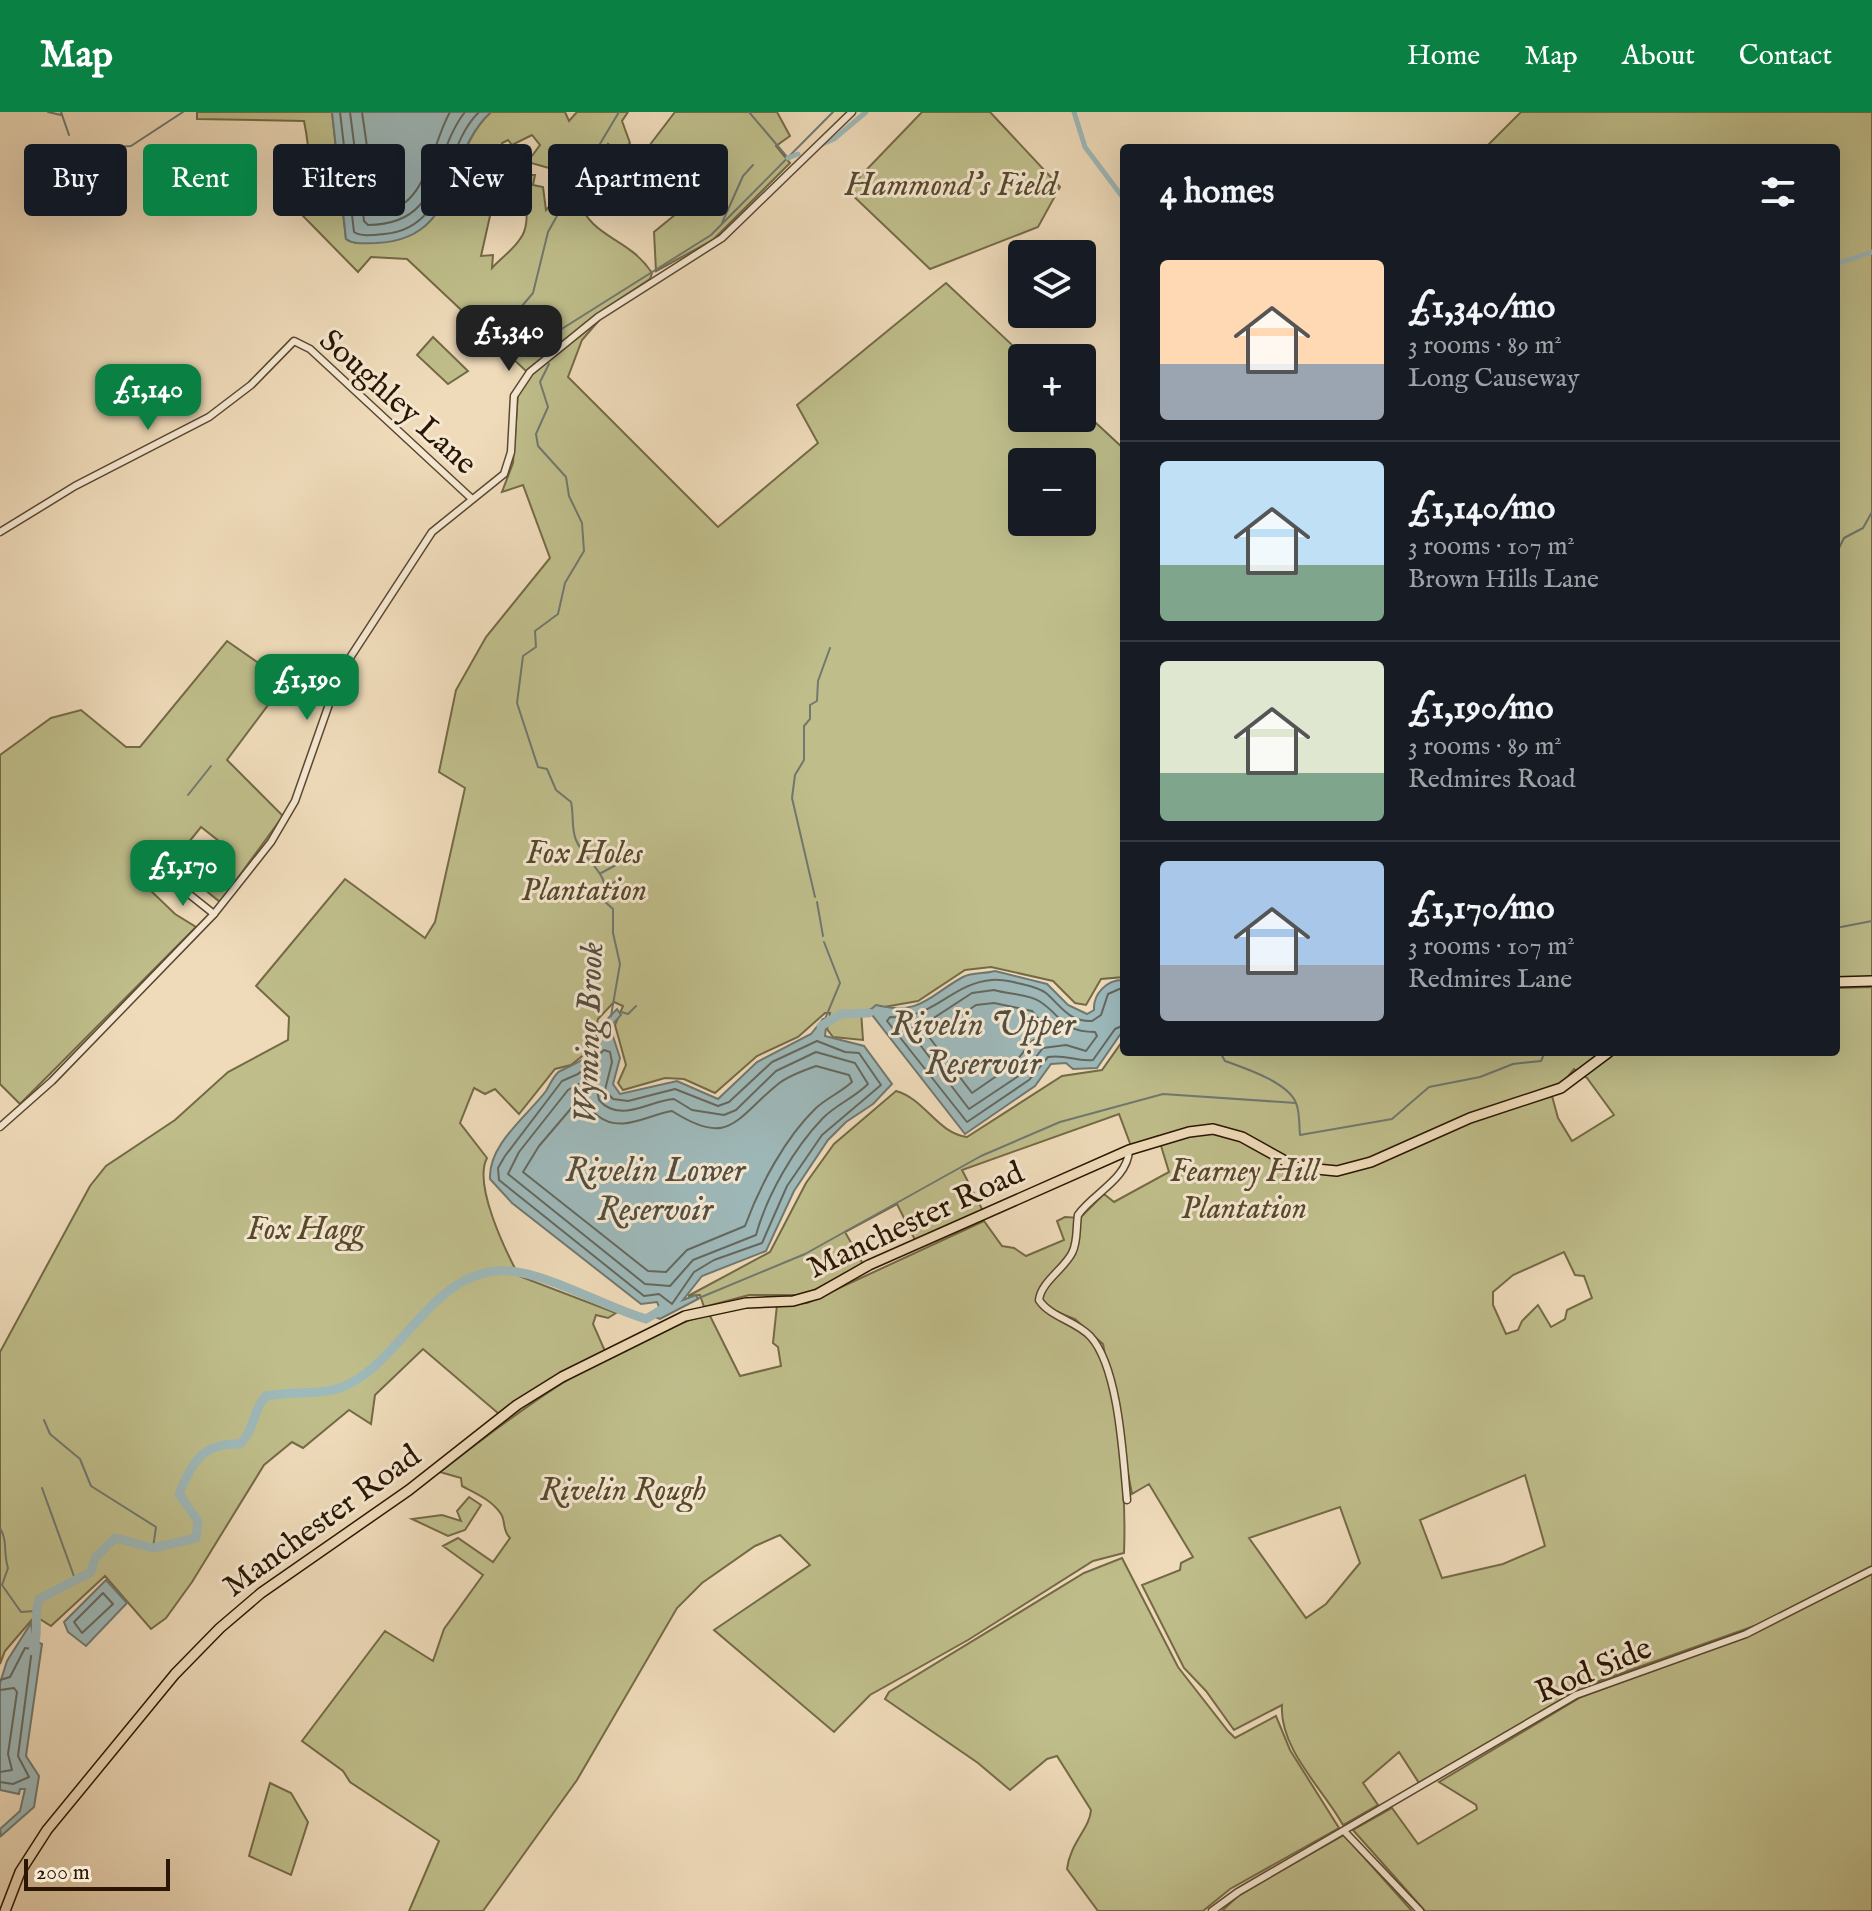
<!DOCTYPE html>
<html lang="en">
<head>
<meta charset="utf-8">
<style>
  body { margin:0; font-family:"IM FELL English",serif; background:#242831; color:#f1f3f6; height:100vh; display:flex; flex-direction:column; font-size:30px; white-space:nowrap }
  * { box-sizing:border-box; margin:0 }
  p { font-size:26px; color:#9ea1a6 }
  .icon { flex:none; width:44px; height:44px; fill:none; stroke:currentColor; stroke-width:2; stroke-linecap:round; stroke-linejoin:round }
  .map { position:relative; flex:1; overflow:hidden }
  .details { position:absolute; left:1120px; top:32px; width:720px; height:912px; display:flex; flex-direction:column; background:#171b24; border-radius:8px; box-shadow:0 8px 32px #0002 }
  .details>* { flex:none }
  .hud { position:absolute; left:24px; top:32px; width:760px; height:72px; display:flex; gap:16px }
  .controls { position:absolute; left:1008px; top:128px; display:grid; gap:16px }
  .controls a { display:grid; place-items:center; width:88px; height:88px; border-radius:8px; background:#171b24; box-shadow:0 8px 32px #0002; font-size:40px }
  .scale { position:absolute; left:24px; bottom:20px; width:146px; box-sizing:border-box; padding-left:8px; border:4px solid #2a1602; border-top:0; font-size:22px; line-height:28px; white-space:nowrap; color:#2a1602; -webkit-text-stroke:6px #f5e8d2; paint-order:stroke }
  .price { position:absolute; translate:-50% -68px; padding:0 18px; border-radius:16px; background:#0b8043; color:#fff; font-size:26px; line-height:52px; filter:drop-shadow(0 2px 4px #0008) }
  .price::after { content:''; position:absolute; left:50%; top:48px; width:24px; height:18px; margin-left:-12px; background:inherit; clip-path:polygon(0 0,100% 0,50% 100%) }
  .price.on { background:#222; color:#fff }
  ul { padding:0; list-style:none }
  li { display:flex; align-items:center; gap:24px; height:200px; padding:0 40px }
  li+li { border-top:2px solid #363941 }
  li span { display:grid; place-items:center; flex:none; width:224px; height:160px; border-radius:8px; color:#555 }
  li>.icon { margin-inline-start:auto }
  span .icon { width:96px; height:96px; fill:#fffc; stroke-width:1 }
  li b { font-size:34px }
  h2 { display:flex; justify-content:space-between; align-items:center; height:96px; padding:0 40px; font-size:34px }
  .tag { padding:0 28px; border-radius:8px; background:#171b24; box-shadow:0 8px 32px #0002; font-size:28px; line-height:72px }
  .tag.on { background:#0b8043; color:#fff }
  header { display:flex; align-items:center; gap:48px; box-sizing:border-box; height:112px; padding:0 40px; background:#0b8043; color:#fff }
  header strong { font-size:38px }
  nav { display:flex; gap:44px; margin-inline-start:auto; font-size:28px }
  .map>svg:first-child { display:block }
  .green { fill:#bfbe8b; stroke:#746a46; stroke-width:2; fill-rule:evenodd }
  .water { fill:#9eb9ba; stroke:#707870; stroke-width:2 }
  .lines { fill:none; stroke-linecap:round; stroke-linejoin:round }
  .shore { stroke:#64685e; stroke-width:2 }
  .stream { stroke:#707870; stroke-width:2 }
  .canal { stroke:#9eb9ba; stroke-width:5 }
  .river { stroke:#9eb9ba; stroke-width:9 }
  .street-casing { stroke:#5b4730; stroke-width:9 }
  .primary-casing { stroke:#2a1602; stroke-width:12 }
  .street { stroke:#f5e8d2; stroke-width:6 }
  .primary { stroke:#efdbba; stroke-width:9 }
  .labels { text-anchor:middle; stroke-width:6; stroke-linejoin:round; paint-order:stroke }
  .park-label { font-size:32px; font-style:italic; fill:#57482b; stroke:#f5e8d2 }
  .street-label { font-size:32px; fill:#2a1602; stroke:#f5e8d2 }
  .water-label { font-size:34px; font-style:italic; fill:#534f42; stroke:#f5e8d2 }
</style>
</head>
<body>
<header>
<strong>Map</strong>
<nav><a>Home</a><a>Map</a><a>About</a><a>Contact</a></nav>
</header>
<div class="map">
<svg width="1872" height="1799" viewBox="0 0 1872 1799">
  <rect width="100%" height="100%" fill="#efdbba"/>
  <filter id="stains"><feTurbulence type="fractalNoise" baseFrequency=".0025" numOctaves="4"/><feColorMatrix values="0 0 0 0 .2 0 0 0 0 .09 0 0 0 0 .02 0 0 0 .5 -.17"/></filter>
  <radialGradient id="worn" r=".72"><stop offset=".6" stop-color="#630" stop-opacity="0"/><stop offset="1" stop-color="#630" stop-opacity=".3"/></radialGradient>
  <g class="green">
    <path d="M197 0H332L346 127C354 133 366 131 376 130 462 128 443 44 491 0H565L569 9 577 0H628L622 9 630 31 621 40 608 32 588 65 583 45 559 47 556 58 531 51 529 48 540 33 532 23 512 33 508 28 502 31 503 41 521 50 520 57 511 65 506 90 492 95 481 144 493 143 492 156C501 146 513 138 520 127 533 111 522 83 527 63H535L533 73 543 75 546 98 559 84 577 85C592 129 627 123 652 161L650 167 606 196 526 259 407 147 371 145 358 160 303 104C311 70 311 43 304 9L197 7Z"/>
    <polygon points="675,0 777,0 790,24 776,34 790,51 713,128 656,159 654,120 676,102 658,63 630,42 636,33 649,34"/>
    <polygon points="922,0 990,0 1060,75 1038,115 930,157 847,78"/>
    <polygon points="1521,0 1872,0 1872,865 1836,865 1836,36 1485,36"/>
    <path d="M946 171 1026 246H1022V306H1082V298L1124 337V865L1101 867 1086 893 1075 891 1053 869 991 855 965 858 918 889 861 899 863 928 833 925 827 917 830 901H825L798 925 757 944 715 981 684 967 665 966 623 978 618 971 626 953 615 913 623 894 614 890 598 907 591 937 571 953 555 957 519 1002 495 977 485 982 474 976 460 1011 487 1046C473 1072 505 1138 519 1164L616 1201 608 1206 596 1203 593 1212 605 1239 517 1288 499 1302 423 1237 375 1283 371 1312 349 1298 303 1336 292 1330 264 1353 192 1470 166 1506 151 1517 105 1464 51 1514 35 1504 5 1539 0 1552V1240L90 1074 106 1054 175 1008 228 960 288 928 289 905 256 874 345 767 425 826 435 810 465 676 439 660 456 578 486 525 550 446 523 373 502 380 513 351 518 280 533 261 601 206 582 228 568 265 718 415 818 331 797 293ZM1022 350H1082V410H1022Z"/>
    <polygon points="433,225 468,259 448,272 417,243"/>
    <polygon points="227,529 267,557 283,573 227,648 283,704 220,790 204,777 234,741 201,715 150,778 175,802 196,815 20,992 0,972 0,643 51,606 81,598 126,635 140,635"/>
    <path d="M1872 875V1454L1760 1512 1594 1571 1419 1671 1399 1640 1363 1671 1378 1693 1343 1713C1324 1678 1279 1637 1282 1593L1234 1618 1206 1579 1184 1556 1142 1473 1180 1458 1181 1451 1193 1445 1149 1372 1132 1382 1103 1232 1075 1207 1060 1201 1054 1203C1068 1211 1085 1218 1094 1233 1120 1275 1126 1391 1124 1441L1093 1449 968 1528 870 1583 834 1620 714 1518 810 1453 780 1423 755 1434 702 1471 677 1496 577 1668 483 1799H409L439 1729 350 1670 343 1659 302 1629 385 1519 433 1549 444 1517 483 1463 443 1434 458 1426 493 1450 510 1426C502 1418 506 1410 501 1402 492 1388 475 1381 462 1374L461 1366 440 1360C522 1296 608 1231 709 1202L740 1264 781 1254 778 1235 773 1231 777 1193 807 1191 984 1109 1002 1134 1014 1136 1026 1144 1064 1128 1057 1109 1065 1105 1080 1106 1104 1082 1114 1090 1169 1060 1158 1024 1131 1034 1119 1002 962 1058 983 1099 915 1128 897 1092 845 1120 863 1152 805 1183H749L704 1195 700 1183 688 1184 770 1140 806 1071 834 1032 896 979C925 987 937 1021 967 1025L1062 964 1102 958 1124 927V940H1836V876ZM1574 957 1587 966 1614 1003 1572 1029 1558 1006 1552 984ZM1564 1140 1575 1163 1584 1164 1592 1186 1567 1198 1565 1207 1551 1215 1538 1193 1522 1209 1518 1218 1506 1222 1493 1193V1180L1513 1163ZM1525 1363 1545 1434 1503 1452 1442 1466 1420 1408ZM1340 1395 1360 1451 1326 1492 1306 1506 1249 1426Z"/>
    <polygon points="469,1385 481,1393 465,1418 448,1424 412,1407 442,1403 461,1409 457,1399"/>
    <path d="M1122 1446 1178 1555 1228 1619 1235 1626 1276 1604 1290 1638 1339 1716 1230 1777 1203 1799H1098L1067 1757C1070 1731 1090 1716 1091 1698L1057 1644 1047 1647 1010 1678 978 1651 885 1587 889 1580 1084 1461Z"/>
    <polygon points="1872,1462 1872,1799 1425,1799 1353,1718 1392,1696 1418,1732 1477,1697 1476,1693 1439,1670 1581,1585 1747,1524"/>
    <polygon points="270,1671 291,1681 308,1710 291,1763 249,1744"/>
    <polygon points="1344,1723 1412,1799 1222,1799 1240,1782"/>
  </g>
  <g class="water">
    <path d="M332 0H491C443 43 462 128 376 131 366 131 354 133 346 127Z"/>
    <path d="M995 859 1047 872 1068 893 1087 902 1094 898C1093 882 1107 867 1124 868V917L1097 956 1073 957 1066 951 1051 952 1035 974 965 1022 869 899 876 893C921 904 928 884 963 865 972 860 985 862 995 859Z"/>
    <path d="M617 897 621 903 610 915 620 946 613 972 620 982 677 969 718 987 757 950 811 922 823 907H827L825 924 864 934 892 972 873 992 846 1010 828 1028 794 1079 766 1139 702 1164 683 1188 696 1183 698 1187 660 1207 650 1203 659 1195 657 1190 641 1192 512 1091 490 1067C488 1033 527 1004 546 979 549 974 555 961 560 959 575 952 594 945 601 926L598 917Z"/>
    <polygon points="106,1468 127,1491 86,1534 68,1520 64,1510"/>
    <polygon points="31,1511 34,1529 42,1532 26,1644 39,1664 34,1695 1,1724 0,1717 20,1699 25,1677 20,1677 19,1682 0,1678 0,1571 7,1549"/>
  </g>
  <g class="lines">
    <g class="shore">
      <path d="M340 0 354 120C362 125 374 123 384 122 452 116 440 38 479 0"/>
      <path d="M350 0 364 109 368 113C445 112 429 46 465 0"/>
      <path d="M362 0 376 97 380 101C428 95 430 35 450 0"/>
      <path d="M1124 875 1108 882 1101 903 1092 909C1069 910 1061 894 1046 881 1037 874 1003 867 992 868 951 871 934 908 890 905L887 909 967 1010 1029 968 1048 945C1066 942 1076 950 1093 948L1115 917 1124 913"/>
      <path d="M994 878C1007 882 1028 882 1039 889 1062 903 1060 920 1095 920L1097 924 1086 939 1066 933 1043 936 1023 961 969 997 908 917 926 911 972 881Z"/>
      <polygon points="994,891 1032,899 1049,919 1032,929 1014,952 972,981 929,925 976,893"/>
      <polygon points="817,929 845,940 859,941 881,973 822,1023 787,1074 762,1131 714,1148 694,1160 672,1192 659,1182 644,1184 499,1068 498,1056 505,1044 562,969 578,962 604,938 610,940 612,950 605,978 613,987 628,989 675,977 718,994 729,990 772,950"/>
      <path d="M816 940 855 951 868 972C854 986 837 992 823 1006 794 1036 767 1083 756 1123L693 1148 670 1174 645 1172 508 1062 519 1040 568 978 589 966 595 968 599 988C620 1012 648 989 674 987L692 998 724 1003 736 998 776 959Z"/>
      <path d="M816 954 849 963 852 970C841 980 827 986 816 996 785 1026 760 1073 745 1114L687 1138 666 1160 648 1159 523 1060 539 1034 580 986C588 989 590 998 598 1004 621 1022 647 1003 672 999 730 1036 735 1007 777 973 787 964 803 959 816 954Z"/>
      <polygon points="103,1481 113,1492 82,1521 74,1510"/>
      <polyline points="0,1568 10,1565 25,1536 32,1537 18,1644 29,1665 13,1672 0,1670"/>
      <polyline points="0,1578 14,1576 17,1580 8,1642 12,1658 0,1660"/>
    </g>
    <g class="stream">
      <polyline points="48,0 61,3"/>
      <polyline points="61,0 69,23"/>
      <polyline points="749,0 788,46"/>
      <polyline points="104,36 131,34 183,0"/>
      <polyline points="579,67 619,0"/>
      <polyline points="722,111 743,64 753,53"/>
      <polyline points="542,233 560,218 711,123 833,0"/>
      <polyline points="541,239 542,233 532,221 519,217 517,200 533,181 548,120 572,77"/>
      <path d="M549 252 540 270 548 295 536 322 538 334 566 365 569 384 582 411 584 439 565 471 558 502 535 519 536 535 523 544 517 591 538 655 547 657 556 678 571 690C574 703 571 716 576 728 585 750 612 762 604 789L613 797V821L620 852 611 904"/>
      <polyline points="1836,393 1836,396"/>
      <polyline points="1836,442 1844,426 1863,416 1872,400"/>
      <polyline points="188,683 211,654"/>
      <polyline points="601,761 618,752"/>
      <polyline points="607,774 623,765"/>
      <polyline points="815,785 792,686 795,663 804,648 804,614 810,607 810,593 817,589 818,569 830,536"/>
      <polyline points="817,790 823,824"/>
      <polyline points="1836,816 1872,809"/>
      <polyline points="824,830 840,871 825,907"/>
      <polyline points="621,900 628,902 636,894"/>
      <path d="M1220 940 1225 949C1244 956 1288 970 1296 991 1300 1000 1299 1013 1300 1023L1392 1007 1429 975 1480 965 1513 952 1541 949 1545 940"/>
      <polyline points="699,1186 805,1142 981,1044 1060,1010 1163,982 1296,991"/>
      <polyline points="44,1308 50,1322 80,1347 91,1374 156,1415 153,1436"/>
      <polyline points="42,1376 75,1467"/>
      <path d="M0 1416C8 1429 3 1441 8 1456L2 1473 21 1500 35 1499"/>
    </g>
    <g class="canal">
      <polyline points="1074,0 1085,35 1124,87"/>
      <polyline points="818,34 834,27 866,0"/>
      <polyline points="788,46 798,42"/>
      <polyline points="1836,152 1872,140"/>
    </g>
    <g class="river">
      <polyline points="821,914 841,902 869,901"/>
      <path d="M33 1539C40 1520 33 1505 39 1487L91 1460 95 1446 115 1426 153 1436 196 1426 198 1409 179 1382C193 1350 201 1331 240 1332 255 1318 252 1299 266 1284 293 1278 324 1285 349 1272 406 1243 435 1155 508 1159 547 1161 605 1195 646 1207L661 1198"/>
    </g>
    <g class="street-casing">
      <g id="street">
        <polyline points="0,420 75,374 209,305 251,273 294,229 310,237 472,387"/>
        <polyline points="191,734 218,755"/>
        <polyline points="170,767 214,802"/>
        <polyline points="181,776 206,745"/>
        <polyline points="0,1015 52,969 214,802 271,730 295,689 340,561 432,420 504,362 511,340 514,284 530,260 598,205 722,126 852,0"/>
        <path d="M1127 1388C1123 1346 1119 1255 1090 1224 1076 1209 1050 1205 1039 1188 1041 1170 1064 1157 1072 1141 1078 1130 1076 1115 1078 1103 1092 1082 1128 1067 1129 1038"/>
        <polyline points="1344,1719 1420,1799"/>
        <polyline points="1212,1799 1238,1780 1576,1583 1746,1522 1872,1458"/>
      </g>
    </g>
    <g class="primary-casing">
      <g id="primary">
        <polyline points="1836,870 1872,869"/>
        <polyline points="5,1799 20,1760 47,1718 175,1562 220,1516 261,1481 409,1378 517,1293 562,1265 685,1204 746,1191 793,1189 818,1182 869,1153 1129,1038 1189,1020 1213,1017 1242,1025 1296,1055 1337,1059 1371,1050 1470,1006 1561,976 1609,940"/>
      </g>
    </g>
    <use href="#street" class="street"/>
    <use href="#primary" class="primary"/>
  </g>
  <g class="labels">
    <g class="park-label">
      <text x="951" y="83">Hammond's Field</text>
      <text x="584" y="751">Fox Holes<tspan x="584" dy="37">Plantation</tspan></text>
      <text x="1244" y="1069">Fearney Hill<tspan x="1244" dy="37">Plantation</tspan></text>
      <text x="305" y="1127">Fox Hagg</text>
      <text x="623" y="1388">Rivelin Rough</text>
    </g>
    <g class="street-label">
      <text transform="translate(399 289) rotate(42)" y="11">Soughley Lane</text>
      <text transform="translate(915 1107) rotate(-25)" y="11">Manchester Road</text>
      <text transform="translate(321 1408) rotate(-36)" y="11">Manchester Road</text>
      <text transform="translate(1593 1557) rotate(-23)" y="11">Rod Side</text>
    </g>
    <g class="water-label">
      <text x="983" y="923">Rivelin Upper<tspan x="983" dy="39">Reservoir</tspan></text>
      <text transform="translate(587 921) rotate(-88)" y="12">Wyming Brook</text>
      <text x="655" y="1069">Rivelin Lower<tspan x="655" dy="39">Reservoir</tspan></text>
    </g>
  </g>
  <rect width="100%" height="100%" filter="url(#stains)"/>
  <rect width="100%" height="100%" fill="url(#worn)"/>
</svg>
<div class="controls">
<a><svg class="icon" aria-label="layers" viewBox="0 0 24 24"><path d="M12 4l9 5-9 5-9-5zM3 14l9 5 9-5"/></svg></a>
<a>+</a>
<a>−</a>
</div>
<div class="scale">200 m</div>
<b class="price on" style="left:509px;top:261px">£1,340</b>
<b class="price" style="left:148px;top:320px">£1,140</b>
<b class="price" style="left:307px;top:610px">£1,190</b>
<b class="price" style="left:183px;top:796px">£1,170</b>
<div class="hud">
<a class="tag">Buy</a>
<a class="tag on">Rent</a>
<a class="tag">Filters</a>
<a class="tag">New</a>
<a class="tag">Apartment</a>
</div>
<section class="details">
<h2>4 homes<svg class="icon" aria-label="filters" viewBox="0 0 24 24"><path d="M4 7h16M4 17h16"/><circle cx="9" cy="7" r="2"/><circle cx="15" cy="17" r="2"/></svg></h2>
<ul>
<li><span style="background:linear-gradient(#ffd9b3 65%,#9aa5b1 0)"><svg class="icon" aria-label="home" viewBox="0 0 24 24"><path d="M3 11l9-7 9 7M6 9v11h12V9"/></svg></span><div><b>£1,340/mo</b><p>3 rooms · 89 m²</p><p>Long Causeway</p></div></li>
<li><span style="background:linear-gradient(#bfe0f5 65%,#7fa58c 0)"><svg class="icon" aria-label="home" viewBox="0 0 24 24"><path d="M3 11l9-7 9 7M6 9v11h12V9"/></svg></span><div><b>£1,140/mo</b><p>3 rooms · 107 m²</p><p>Brown Hills Lane</p></div></li>
<li><span style="background:linear-gradient(#dfe7d0 70%,#7fa58c 0)"><svg class="icon" aria-label="home" viewBox="0 0 24 24"><path d="M3 11l9-7 9 7M6 9v11h12V9"/></svg></span><div><b>£1,190/mo</b><p>3 rooms · 89 m²</p><p>Redmires Road</p></div></li>
<li><span style="background:linear-gradient(#a9c7e8 65%,#9aa5b1 0)"><svg class="icon" aria-label="home" viewBox="0 0 24 24"><path d="M3 11l9-7 9 7M6 9v11h12V9"/></svg></span><div><b>£1,170/mo</b><p>3 rooms · 107 m²</p><p>Redmires Lane</p></div></li>
</ul>
</section>
</div>
</body>
</html>
